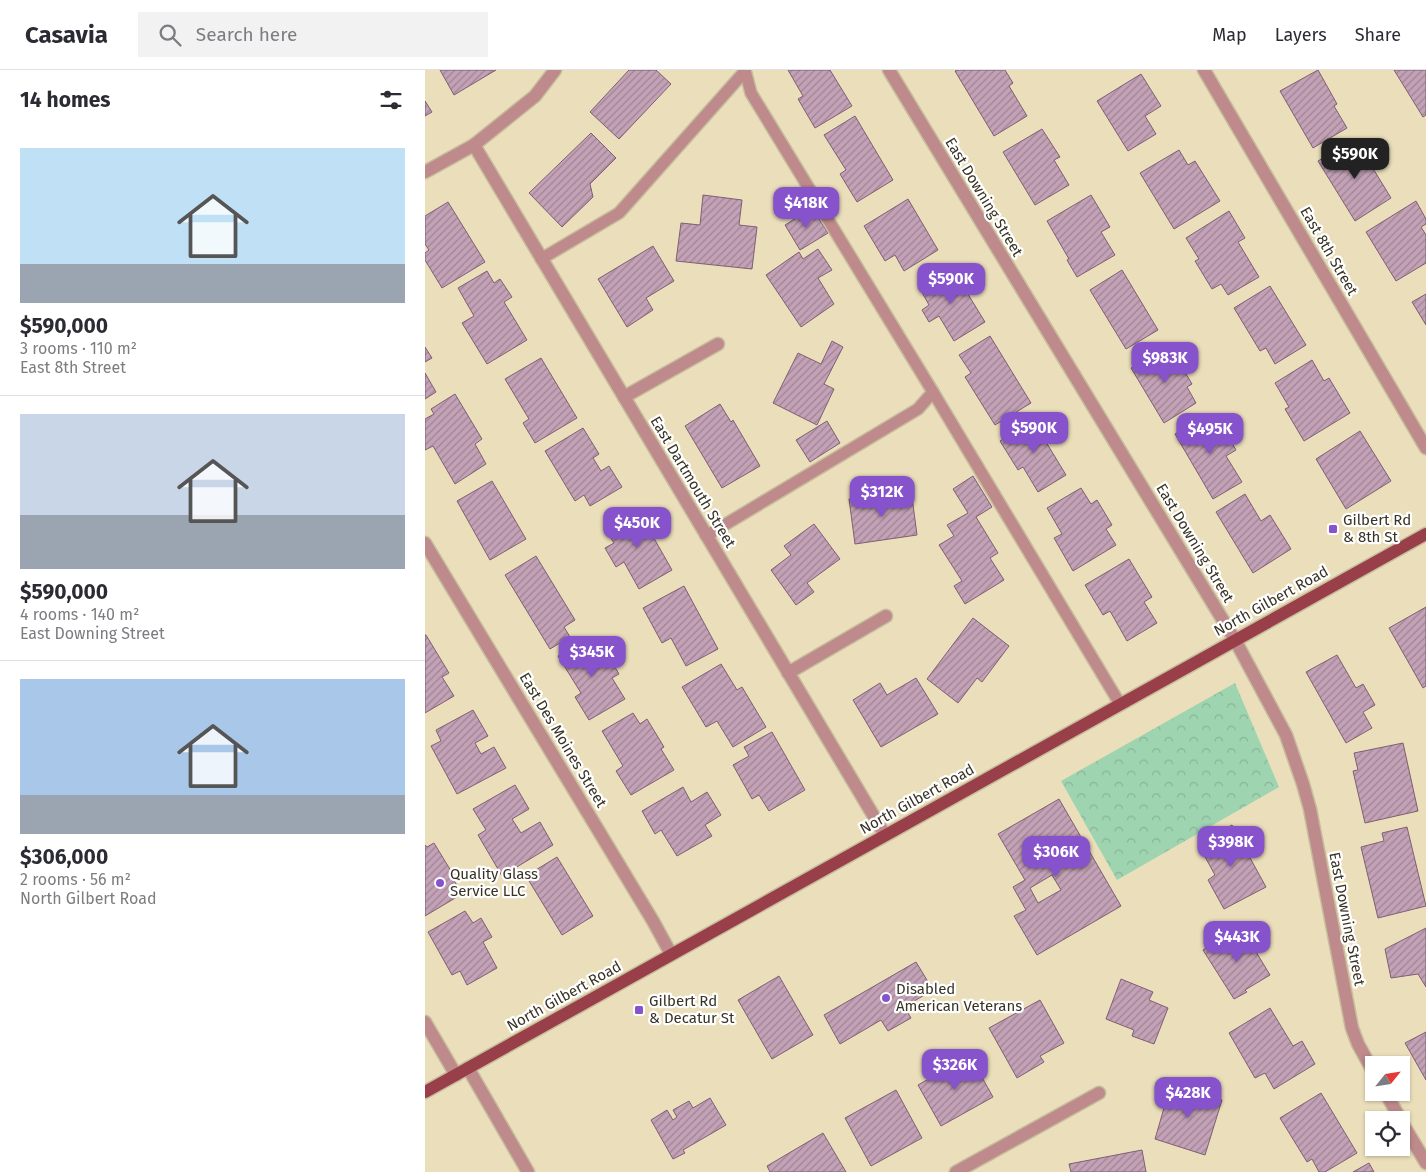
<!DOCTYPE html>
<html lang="en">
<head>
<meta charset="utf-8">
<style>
  body { margin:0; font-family:"Fira Sans",sans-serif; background:#f2f2f3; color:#2b2b33; height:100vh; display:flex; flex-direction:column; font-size:19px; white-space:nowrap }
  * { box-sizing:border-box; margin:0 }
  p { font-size:16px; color:#7c7c81 }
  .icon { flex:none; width:28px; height:28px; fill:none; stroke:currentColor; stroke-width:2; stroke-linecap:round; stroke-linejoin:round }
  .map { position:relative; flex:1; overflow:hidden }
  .side { display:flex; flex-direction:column; background:#fff; width:425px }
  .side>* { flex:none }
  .needle { width:32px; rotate:60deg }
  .buttons { position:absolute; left:940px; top:986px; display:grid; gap:10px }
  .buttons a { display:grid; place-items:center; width:45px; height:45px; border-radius:0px; background:#fff; box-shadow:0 1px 4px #0004; font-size:25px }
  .price { position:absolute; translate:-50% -42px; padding:0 11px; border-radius:10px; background:#8753cc; color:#fff; font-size:16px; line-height:32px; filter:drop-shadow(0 1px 2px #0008) }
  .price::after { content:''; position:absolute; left:50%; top:30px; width:15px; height:11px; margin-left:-8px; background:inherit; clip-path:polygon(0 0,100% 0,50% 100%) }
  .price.active { background:#222; color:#fff }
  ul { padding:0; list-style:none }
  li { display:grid; align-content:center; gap:10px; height:265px; padding:0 20px }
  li+li { border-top:1px solid #e1e1e2 }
  li span { display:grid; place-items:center; height:155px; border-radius:0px; color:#555 }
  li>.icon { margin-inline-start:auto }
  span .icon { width:90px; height:90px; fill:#fffc; stroke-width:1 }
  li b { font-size:21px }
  h2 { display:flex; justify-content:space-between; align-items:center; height:60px; padding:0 20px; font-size:21px }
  header { display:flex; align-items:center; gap:30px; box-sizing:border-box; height:70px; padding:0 25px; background:#fff; border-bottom:1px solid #e1e1e2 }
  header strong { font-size:24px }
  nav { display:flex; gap:28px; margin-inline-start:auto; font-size:18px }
  .search { width:350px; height:45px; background:#f2f2f3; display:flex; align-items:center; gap:12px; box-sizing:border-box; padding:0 18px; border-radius:0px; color:#7c7c81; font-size:19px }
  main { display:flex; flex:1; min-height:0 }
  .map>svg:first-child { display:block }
  .forest { fill:url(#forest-crowns) }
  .building { fill:url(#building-hatch); stroke:#7e5f73; fill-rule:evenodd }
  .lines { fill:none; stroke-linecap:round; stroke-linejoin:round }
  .service-casing { stroke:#c7bd9d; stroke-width:14 }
  .minor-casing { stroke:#c7bd9d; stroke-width:15 }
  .primary-casing { stroke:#c7bd9d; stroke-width:15 }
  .service { stroke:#be8a8c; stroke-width:11 }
  .minor { stroke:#be8a8c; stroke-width:12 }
  .primary { stroke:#993f49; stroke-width:12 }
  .poi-dot { fill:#8753cc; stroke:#fff; stroke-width:2 }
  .labels { text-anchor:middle; stroke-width:4.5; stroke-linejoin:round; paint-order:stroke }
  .street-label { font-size:15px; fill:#383325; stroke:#fff }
  .poi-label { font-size:15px; fill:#383325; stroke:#fff; text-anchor:start }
</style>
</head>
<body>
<header>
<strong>Casavia</strong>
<div class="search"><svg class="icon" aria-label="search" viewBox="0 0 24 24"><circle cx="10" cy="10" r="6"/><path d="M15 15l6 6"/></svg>Search here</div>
<nav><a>Map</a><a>Layers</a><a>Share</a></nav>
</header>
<main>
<section class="side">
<h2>14 homes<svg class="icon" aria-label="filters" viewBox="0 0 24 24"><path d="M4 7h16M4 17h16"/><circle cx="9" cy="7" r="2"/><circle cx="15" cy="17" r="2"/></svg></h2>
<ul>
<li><span style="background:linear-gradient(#bfe0f5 75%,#9aa5b1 0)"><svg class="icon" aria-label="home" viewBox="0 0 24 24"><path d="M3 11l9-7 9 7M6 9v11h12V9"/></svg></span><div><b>$590,000</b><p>3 rooms · 110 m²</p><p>East 8th Street</p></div></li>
<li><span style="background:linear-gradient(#c9d6e8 65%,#9aa5b1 0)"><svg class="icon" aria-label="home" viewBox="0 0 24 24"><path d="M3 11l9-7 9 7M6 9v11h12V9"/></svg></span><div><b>$590,000</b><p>4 rooms · 140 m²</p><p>East Downing Street</p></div></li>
<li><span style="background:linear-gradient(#a9c7e8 75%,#9aa5b1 0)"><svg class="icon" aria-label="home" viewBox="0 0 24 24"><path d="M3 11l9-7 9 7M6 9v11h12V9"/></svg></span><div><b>$306,000</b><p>2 rooms · 56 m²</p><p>North Gilbert Road</p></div></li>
</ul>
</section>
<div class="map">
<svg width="1001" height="1102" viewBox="0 0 1001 1102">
  <defs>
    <pattern id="forest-crowns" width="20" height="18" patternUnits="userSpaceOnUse" patternTransform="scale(1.25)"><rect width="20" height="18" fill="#9ed4af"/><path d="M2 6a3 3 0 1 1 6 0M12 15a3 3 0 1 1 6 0" fill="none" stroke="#89b696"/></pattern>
    <pattern id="building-hatch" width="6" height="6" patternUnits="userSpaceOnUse" patternTransform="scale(1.25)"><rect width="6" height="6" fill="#c3a1b6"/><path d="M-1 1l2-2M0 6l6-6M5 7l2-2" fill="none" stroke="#9f8494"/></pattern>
  </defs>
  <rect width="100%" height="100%" fill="#ebdfbb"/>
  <polygon class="forest" points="810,613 854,717 692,810 636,711"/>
  <g class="building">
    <polygon points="15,0 71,0 29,25"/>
    <polygon points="204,0 231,0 246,14 194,69 165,42"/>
    <polygon points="363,0 405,0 427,36 390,58 373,29 378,26"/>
    <polygon points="532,0 580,0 588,13 584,16 602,46 569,66 530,1"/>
    <polygon points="893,0 912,34 909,36 922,58 888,78 855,21"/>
    <polygon points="969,0 1001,0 1001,45 998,47"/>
    <polygon points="716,4 736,36 720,46 731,64 703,81 672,31"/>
    <polygon points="0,31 7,42 0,46"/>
    <polygon points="430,46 468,110 432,132 415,104 421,100 399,65"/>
    <polygon points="617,59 635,87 629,90 644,115 610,135 578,82"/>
    <polygon points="166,63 191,88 165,114 168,127 137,157 104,123"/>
    <polygon points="930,69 966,128 930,151 893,91"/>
    <polygon points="754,80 763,95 770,91 795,131 749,159 715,103"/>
    <polygon points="278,125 317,130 314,155 332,157 327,199 251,191 256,153 275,155"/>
    <polygon points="666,125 685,157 676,162 690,185 652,207 642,190 644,189 622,151"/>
    <polygon points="483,129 513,180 479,201 470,185 460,191 439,156"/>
    <polygon points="991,131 1001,149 1001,154 996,157 1001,165 1001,193 971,211 941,162"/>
    <polygon points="23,132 60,192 17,218 0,190 0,183 4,180 0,174 0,146"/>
    <polygon points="387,138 403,163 375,180 360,155"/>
    <polygon points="804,141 820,168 813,172 834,207 803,225 796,214 787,219 770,191 774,189 761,168"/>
    <polygon points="228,176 249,211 221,228 228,240 202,257 173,209"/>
    <polygon points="393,179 407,200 393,208 409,234 376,257 341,205 374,182 378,189"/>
    <polygon points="527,198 560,252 529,271 514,246 504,252 497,240 504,235 494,217"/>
    <polygon points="697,200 733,260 701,279 665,220"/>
    <polygon points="62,201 69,213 75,209 87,227 79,232 102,270 62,294 37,253 49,246 33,218"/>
    <polygon points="845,216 881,275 850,294 841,278 835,281 809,238"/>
    <polygon points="1001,224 1001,255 987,232"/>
    <polygon points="565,266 606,333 570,355 540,307 546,303 534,285"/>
    <polygon points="407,271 418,277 399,314 409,319 392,355 348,333 373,283 396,294"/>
    <polygon points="744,275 767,314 762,317 771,333 739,353 706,298"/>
    <polygon points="0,277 7,288 0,292"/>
    <polygon points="116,288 152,348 110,373 98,353 104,349 80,309"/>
    <polygon points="887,290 899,311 904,308 925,343 879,371 860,339 864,337 850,313"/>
    <polygon points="0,303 11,322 0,329"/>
    <polygon points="30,324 57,369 50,374 61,394 30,414 8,376 0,380 0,349 9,344 6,339"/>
    <polygon points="295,334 306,352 308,350 335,396 297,418 260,356"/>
    <polygon points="615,346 625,363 618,367 641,405 613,422 598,397 593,400 575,371"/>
    <polygon points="781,346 787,357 795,353 811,380 801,386 817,412 788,429 750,364"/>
    <polygon points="402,351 415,373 385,392 371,370"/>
    <polygon points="158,358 174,384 168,388 176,401 184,396 197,417 165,436 159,425 150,431 120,381"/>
    <polygon points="935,361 966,411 921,439 891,389"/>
    <polygon points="548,406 567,437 551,447 573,483 565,488 579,510 540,534 529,516 537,511 514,475 529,466 522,455 543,443 528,419"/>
    <polygon points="67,411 101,469 65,490 32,431"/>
    <polygon points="656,418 666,434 672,430 687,455 681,459 691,475 648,501 629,468 637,464 622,438"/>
    <polygon points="468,423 469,429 487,427 492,465 430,474 424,429"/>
    <polygon points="820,424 836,451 845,445 866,479 828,503 791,442"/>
    <polygon points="215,439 228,461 226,463 247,500 214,519 199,492 191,497 180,478 189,473 180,459"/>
    <polygon points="389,454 415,489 382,513 389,522 371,535 346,500 366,485 359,476"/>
    <polygon points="111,486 150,550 139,557 145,567 125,579 80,505"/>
    <polygon points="704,489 727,527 719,532 732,553 702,571 685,541 678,545 660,515"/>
    <polygon points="259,516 293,579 261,596 246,568 237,573 218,538"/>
    <polygon points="1001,537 1001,616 998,618 964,558"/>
    <polygon points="548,548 584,576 557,612 552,608 533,633 502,609"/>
    <polygon points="0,565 1,565 24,603 17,607 29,626 0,643"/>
    <polygon points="162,568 168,578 176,574 194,604 187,608 200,629 164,650 150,627 156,623 133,586"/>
    <polygon points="912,585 931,618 938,614 950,635 938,642 947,658 921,673 881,602"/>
    <polygon points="296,594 312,620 317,617 341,657 308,677 292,651 281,657 257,617"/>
    <polygon points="491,608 513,644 456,677 428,630 455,613 462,625"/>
    <polygon points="48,640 63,666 50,673 56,684 69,677 81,698 32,724 6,676 16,671 11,660"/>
    <polygon points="208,643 215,654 222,649 239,677 236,679 249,700 206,725 191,701 198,696 177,661"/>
    <polygon points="347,662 380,720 344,741 334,725 327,729 308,695 324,686 319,677"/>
    <polygon points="978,673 993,741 940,753 928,701 933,700 929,683"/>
    <polygon points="90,715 104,739 87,749 96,763 115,752 128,775 77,806 53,765 61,760 48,739"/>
    <polygon points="258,717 266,732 282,722 296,745 280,755 287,766 252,786 236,760 230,764 217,741"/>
    <path d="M634 729 696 836 612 885 589 846 601 840 588 817 600 810 573 764ZM627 805 636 820 613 833 605 818Z"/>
    <polygon points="807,755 841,817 799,839 783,810 790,805 773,774"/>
    <polygon points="982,757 1001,836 953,848 936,777 959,771 957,763"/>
    <polygon points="9,773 26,801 24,802 37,824 0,846 0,775 2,777"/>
    <polygon points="132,787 168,846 137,865 101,806"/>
    <polygon points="40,841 48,853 56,848 67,867 58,872 72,898 42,915 35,901 27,905 3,862"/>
    <polygon points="816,857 845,905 820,920 822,922 809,929 778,880"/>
    <polygon points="1001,858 1001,917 993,904 966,908 960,879"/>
    <polygon points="491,892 508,920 479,937 486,948 463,961 456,950 415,974 399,945"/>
    <polygon points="354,906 388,965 347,989 313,930"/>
    <polygon points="696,909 728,922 724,930 743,938 729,974 707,966 709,960 681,949"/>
    <polygon points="615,930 639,973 615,986 619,992 592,1008 564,958"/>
    <polygon points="845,938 868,976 877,971 890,994 849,1019 840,1003 830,1008 804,963"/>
    <polygon points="1001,962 1001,1010 980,973"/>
    <polygon points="545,986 568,1027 516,1056 493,1015"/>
    <polygon points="746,1014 797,1030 780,1085 730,1069"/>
    <polygon points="471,1020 497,1068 446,1096 420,1048"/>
    <polygon points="896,1023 932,1083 900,1102 894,1102 887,1089 882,1092 855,1048"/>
    <polygon points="285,1028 301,1055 258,1080 260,1083 248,1089 226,1050 242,1040 248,1050 252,1047 248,1040 264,1031 268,1038"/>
    <polygon points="398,1063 421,1102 345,1102 342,1096"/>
    <polygon points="717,1080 721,1102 646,1102 644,1094"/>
    <polygon points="944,1093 949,1102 928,1102"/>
  </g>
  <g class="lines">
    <g class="service-casing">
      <g id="service">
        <polyline points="116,189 194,143 320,1"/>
        <polyline points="508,322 695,634"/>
        <polyline points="281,466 493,339 508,322 326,23 320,0"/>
      </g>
    </g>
    <g class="minor-casing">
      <g id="minor">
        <polyline points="464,0 810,570 861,665 878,714 885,739 927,958 933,974 949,1003"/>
        <polyline points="779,0 1001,378"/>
        <polyline points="49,75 460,765"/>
        <polyline points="0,102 49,75 110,26 130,0"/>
        <polyline points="199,327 293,274"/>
        <polyline points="0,473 228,851 246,884"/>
        <polyline points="363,603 461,546"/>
        <polyline points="0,952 31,1005"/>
        <polyline points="43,998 103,1102"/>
        <polyline points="960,1022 976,1050"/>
        <polyline points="976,1051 1001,1093"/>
        <polyline points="531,1102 674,1023"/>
      </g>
    </g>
    <g class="primary-casing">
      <polyline id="primary" points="0,1022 1001,464"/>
    </g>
    <use href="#service" class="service"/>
    <use href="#minor" class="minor"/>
    <use href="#primary" class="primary"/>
  </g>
  <g class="poi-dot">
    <rect x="903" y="454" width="10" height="10" rx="2.5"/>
    <circle cx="15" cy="813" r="5"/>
    <circle cx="461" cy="928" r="5"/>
    <rect x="209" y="935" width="10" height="10" rx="2.5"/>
  </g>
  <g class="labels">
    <g class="street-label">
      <text transform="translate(559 127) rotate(59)" y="5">East Downing Street</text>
      <text transform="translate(904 181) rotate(60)" y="5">East 8th Street</text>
      <text transform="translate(268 412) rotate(59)" y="5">East Dartmouth Street</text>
      <text transform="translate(770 473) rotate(59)" y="5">East Downing Street</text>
      <text transform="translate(846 531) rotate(-29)" y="5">North Gilbert Road</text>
      <text transform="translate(138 670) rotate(59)" y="5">East Des Moines Street</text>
      <text transform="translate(492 729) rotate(-29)" y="5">North Gilbert Road</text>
      <text transform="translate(922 849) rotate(79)" y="5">East Downing Street</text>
      <text transform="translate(139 926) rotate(-29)" y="5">North Gilbert Road</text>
    </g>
    <g class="poi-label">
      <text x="918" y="455">Gilbert Rd<tspan x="918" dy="17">&amp; 8th St</tspan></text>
      <text x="25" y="809">Quality Glass<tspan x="25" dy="17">Service LLC</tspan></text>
      <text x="471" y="924">Disabled<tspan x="471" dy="17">American Veterans</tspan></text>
      <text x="224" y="936">Gilbert Rd<tspan x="224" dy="17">&amp; Decatur St</tspan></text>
    </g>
  </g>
</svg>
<div class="buttons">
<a><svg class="needle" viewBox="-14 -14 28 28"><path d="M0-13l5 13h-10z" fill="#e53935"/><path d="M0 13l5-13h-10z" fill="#7c7c81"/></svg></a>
<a><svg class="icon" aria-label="locate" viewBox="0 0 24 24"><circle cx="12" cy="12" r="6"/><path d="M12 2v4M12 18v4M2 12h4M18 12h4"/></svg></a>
</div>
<b class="price active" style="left:930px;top:110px">$590K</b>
<b class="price" style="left:381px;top:159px">$418K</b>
<b class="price" style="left:526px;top:235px">$590K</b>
<b class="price" style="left:740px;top:314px">$983K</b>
<b class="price" style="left:609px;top:384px">$590K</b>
<b class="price" style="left:785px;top:385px">$495K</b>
<b class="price" style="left:457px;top:448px">$312K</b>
<b class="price" style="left:212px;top:479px">$450K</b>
<b class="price" style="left:167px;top:608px">$345K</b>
<b class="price" style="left:806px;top:798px">$398K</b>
<b class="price" style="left:631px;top:808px">$306K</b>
<b class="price" style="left:812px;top:893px">$443K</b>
<b class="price" style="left:530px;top:1021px">$326K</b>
<b class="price" style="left:763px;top:1049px">$428K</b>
</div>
</main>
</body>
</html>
